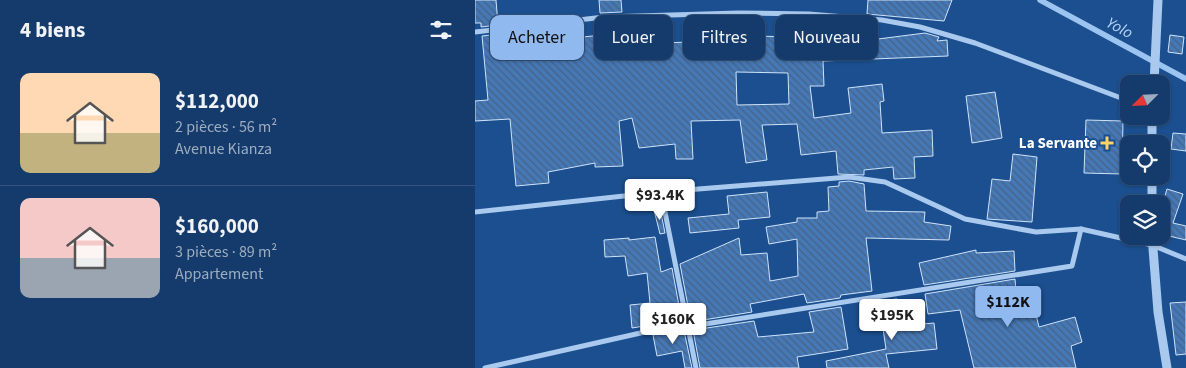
<!DOCTYPE html>
<html lang="fr">
<head>
<meta charset="utf-8">
<style>
  body { margin:0; font-family:"Source Sans 3",sans-serif; background:#214673; color:#f1f3f6; height:100vh; display:flex; flex-direction:column; font-size:19px; white-space:nowrap }
  * { box-sizing:border-box; margin:0 }
  p { font-size:16px; color:#9dadc1 }
  .icon { flex:none; width:28px; height:28px; fill:none; stroke:currentColor; stroke-width:2; stroke-linecap:round; stroke-linejoin:round }
  .map { position:relative; flex:1; overflow:hidden }
  .panel { display:flex; flex-direction:column; background:#143b6b; width:475px }
  .panel>* { flex:none }
  .top-card { position:absolute; left:15px; top:15px; width:475px; height:45px; display:flex; gap:10px }
  .needle { width:32px; rotate:246deg }
  .tools { position:absolute; left:645px; top:75px; display:grid; gap:10px }
  .tools a { display:grid; place-items:center; width:50px; height:50px; border-radius:10px; background:#143b6b; box-shadow:0 1px 4px #0004,0 0 0 1px #33557e; font-size:25px }
  .price { position:absolute; translate:-50% -42px; padding:0 11px; border-radius:5px; background:#fff; color:#222; font-size:16px; line-height:32px; filter:drop-shadow(0 1px 2px #0008) }
  .price::after { content:''; position:absolute; left:50%; top:30px; width:15px; height:11px; margin-left:-8px; background:inherit; clip-path:polygon(0 0,100% 0,50% 100%) }
  .price.current { background:#90b9f0; color:#111 }
  ul { padding:0; list-style:none }
  li { display:flex; align-items:center; gap:15px; height:125px; padding:0 20px }
  li+li { border-top:1px solid #33557e }
  li span { display:grid; place-items:center; flex:none; width:140px; height:100px; border-radius:10px; color:#555 }
  li>.icon { margin-inline-start:auto }
  span .icon { width:60px; height:60px; fill:#fffc; stroke-width:1 }
  li b { font-size:21px }
  h2 { display:flex; justify-content:space-between; align-items:center; height:60px; padding:0 20px; font-size:21px }
  .tag { padding:0 18px; border-radius:10px; background:#143b6b; box-shadow:0 1px 4px #0004,0 0 0 1px #33557e; font-size:18px; line-height:45px }
  .tag.current { background:#90b9f0; color:#111 }
  main { display:flex; flex:1; min-height:0 }
  .map>svg:first-child { display:block }
  .lines { fill:none; stroke-linecap:round; stroke-linejoin:round }
  .stream { stroke:#9cc4f0; stroke-width:5.5 }
  .building { fill:url(#building-back-hatch); stroke:#cfe3fa; fill-rule:evenodd }
  .minor { stroke:#a9c9ee; stroke-width:5 }
  .tertiary { stroke:#a9c9ee; stroke-width:9 }
  .poi-dot { fill:#ffd166; stroke:#1b4f8f; stroke-width:2 }
  .labels { text-anchor:middle; stroke-width:4; stroke-linejoin:round; paint-order:stroke }
  .poi-label { font-size:15px; font-weight:bold; fill:#fff; stroke:#1b4f8f; text-anchor:end }
  .water-label { font-size:16px; font-style:italic; fill:#b5d3f5; stroke:#1b4f8f }
</style>
</head>
<body>
<main>
<section class="panel">
<h2>4 biens<svg class="icon" aria-label="filters" viewBox="0 0 24 24"><path d="M4 7h16M4 17h16"/><circle cx="9" cy="7" r="2"/><circle cx="15" cy="17" r="2"/></svg></h2>
<ul>
<li><span style="background:linear-gradient(#ffd9b3 60%,#c2b280 0)"><svg class="icon" aria-label="home" viewBox="0 0 24 24"><path d="M3 11l9-7 9 7M6 9v11h12V9"/></svg></span><div><b>$112,000</b><p>2 pièces · 56 m²</p><p>Avenue Kianza</p></div></li>
<li><span style="background:linear-gradient(#f6c9c9 60%,#9aa5b1 0)"><svg class="icon" aria-label="home" viewBox="0 0 24 24"><path d="M3 11l9-7 9 7M6 9v11h12V9"/></svg></span><div><b>$160,000</b><p>3 pièces · 89 m²</p><p>Appartement</p></div></li>
</ul>
</section>
<div class="map">
<svg width="711" height="368" viewBox="0 0 711 368">
  <defs>
    <pattern id="building-back-hatch" width="6" height="6" patternUnits="userSpaceOnUse" patternTransform="scale(1.25)"><rect width="6" height="6" fill="#4478b7"/><path d="M-1 5l2 2M0 0l6 6M5-1l2 2" fill="none" stroke="#486282"/></pattern>
  </defs>
  <rect width="100%" height="100%" fill="#1b4f8f"/>
  <g class="lines">
    <polyline class="stream" points="565,0 711,79"/>
  </g>
  <g class="building">
    <polygon points="0,0 21,0 23,25 6,27 6,23 0,23"/>
    <polygon points="124,0 146,0 147,12 125,13"/>
    <polygon points="393,0 477,0 469,21 392,14"/>
    <path d="M129 21H148V31L184 28 185 43 246 41 247 45 275 44V36L327 37 326 29 363 28 364 44 450 33 464 37 462 41 472 40 473 56 348 61 349 86H335L339 118 376 113 373 88 407 84 409 101 405 102 407 133 457 130 458 156 439 157 440 178 419 179 418 167 389 170V175L363 174 361 151 326 155 322 124 287 125 292 160 271 163 265 120 216 121 218 159H201L200 144 164 148 157 118 144 121 148 166 120 167V163L73 172 74 183 41 186 35 119 0 121V101L13 100 7 36 24 34 25 40 36 39 37 58 73 55V52L90 51V44L108 43V37L126 35V22ZM261 72 313 73 314 104 262 105Z"/>
    <polygon points="695,35 709,37 707,54 693,52"/>
    <polygon points="520,92 527,138 497,143 491,96"/>
    <polygon points="611,120 648,121 647,174 609,173"/>
    <polygon points="698,133 711,134 711,151 696,149"/>
    <polygon points="538,154 562,157 557,222 512,219 517,179 535,181"/>
    <polygon points="374,181 389,184 391,211 450,212 449,222 476,226 474,240 391,238 397,291 366,295 365,298 332,303 329,294 275,304 277,312 216,322 205,264 264,238 266,255 292,253 295,281 323,276 322,239 294,244 291,227 322,222 322,218 342,218 342,212 354,211 353,187 364,186 364,182"/>
    <polygon points="692,189 708,194 698,223 711,226 711,240 694,236 690,210 686,209"/>
    <polygon points="292,192 295,217 263,220 264,228 215,233 213,218 254,214 252,196"/>
    <polygon points="185,208 190,233 185,234 179,210"/>
    <polygon points="180,237 186,272 197,268 207,322 200,321 157,328 155,305 175,303 172,273 153,276 150,256 130,257 129,240 154,238 154,240"/>
    <polygon points="501,250 501,253 539,251 540,271 449,285 444,263"/>
    <polygon points="540,279 541,293 555,290 564,327 600,317 607,342 596,346 601,368 499,368 485,310 453,314 450,294"/>
    <polygon points="422,299 426,326 459,323 462,349 411,354 414,368 352,368 351,361 411,349 404,301"/>
    <polygon points="711,302 711,354 701,355 695,303"/>
    <polygon points="366,307 373,349 322,357 324,368 225,368 218,330 279,321 283,337 339,332 334,312"/>
    <polygon points="201,329 209,331 217,368 210,368 207,351 182,356 178,335"/>
  </g>
  <g class="lines">
    <g class="minor">
      <polyline points="0,32 129,17 263,13 334,14 407,20 445,27 500,43 654,101"/>
      <polyline points="186,192 221,368"/>
      <polyline points="0,212 186,192 374,177 410,182 490,219 561,232 606,229 677,245 711,259"/>
      <polyline points="10,368 201,325 211,327 597,266 606,229"/>
    </g>
    <g class="tertiary">
      <polyline points="679,84 683,0"/>
      <polyline points="677,116 677,144"/>
      <polyline points="677,204 677,176"/>
      <polyline points="677,236 683,312 692,368"/>
    </g>
  </g>
  <path class="poi-dot" d="M629.5 135.5h5v5h5v5h-5v5h-5v-5h-5v-5h5z"/>
  <g class="labels">
    <g class="poi-label">
      <text x="622" y="148">La Servante</text>
    </g>
    <g class="water-label">
      <text transform="translate(645 27) rotate(28)" y="6">Yolo</text>
    </g>
  </g>
</svg>
<div class="tools">
<a><svg class="needle" viewBox="-14 -14 28 28"><path d="M0-13l5 13h-10z" fill="#e53935"/><path d="M0 13l5-13h-10z" fill="#9dadc1"/></svg></a>
<a><svg class="icon" aria-label="locate" viewBox="0 0 24 24"><circle cx="12" cy="12" r="6"/><path d="M12 2v4M12 18v4M2 12h4M18 12h4"/></svg></a>
<a><svg class="icon" aria-label="layers" viewBox="0 0 24 24"><path d="M12 4l9 5-9 5-9-5zM3 14l9 5 9-5"/></svg></a>
</div>
<b class="price" style="left:185px;top:221px">$93.4K</b>
<b class="price current" style="left:533px;top:328px">$112K</b>
<b class="price" style="left:417px;top:341px">$195K</b>
<b class="price" style="left:198px;top:345px">$160K</b>
<div class="top-card">
<a class="tag current">Acheter</a>
<a class="tag">Louer</a>
<a class="tag">Filtres</a>
<a class="tag">Nouveau</a>
</div>
</div>
</main>
</body>
</html>
